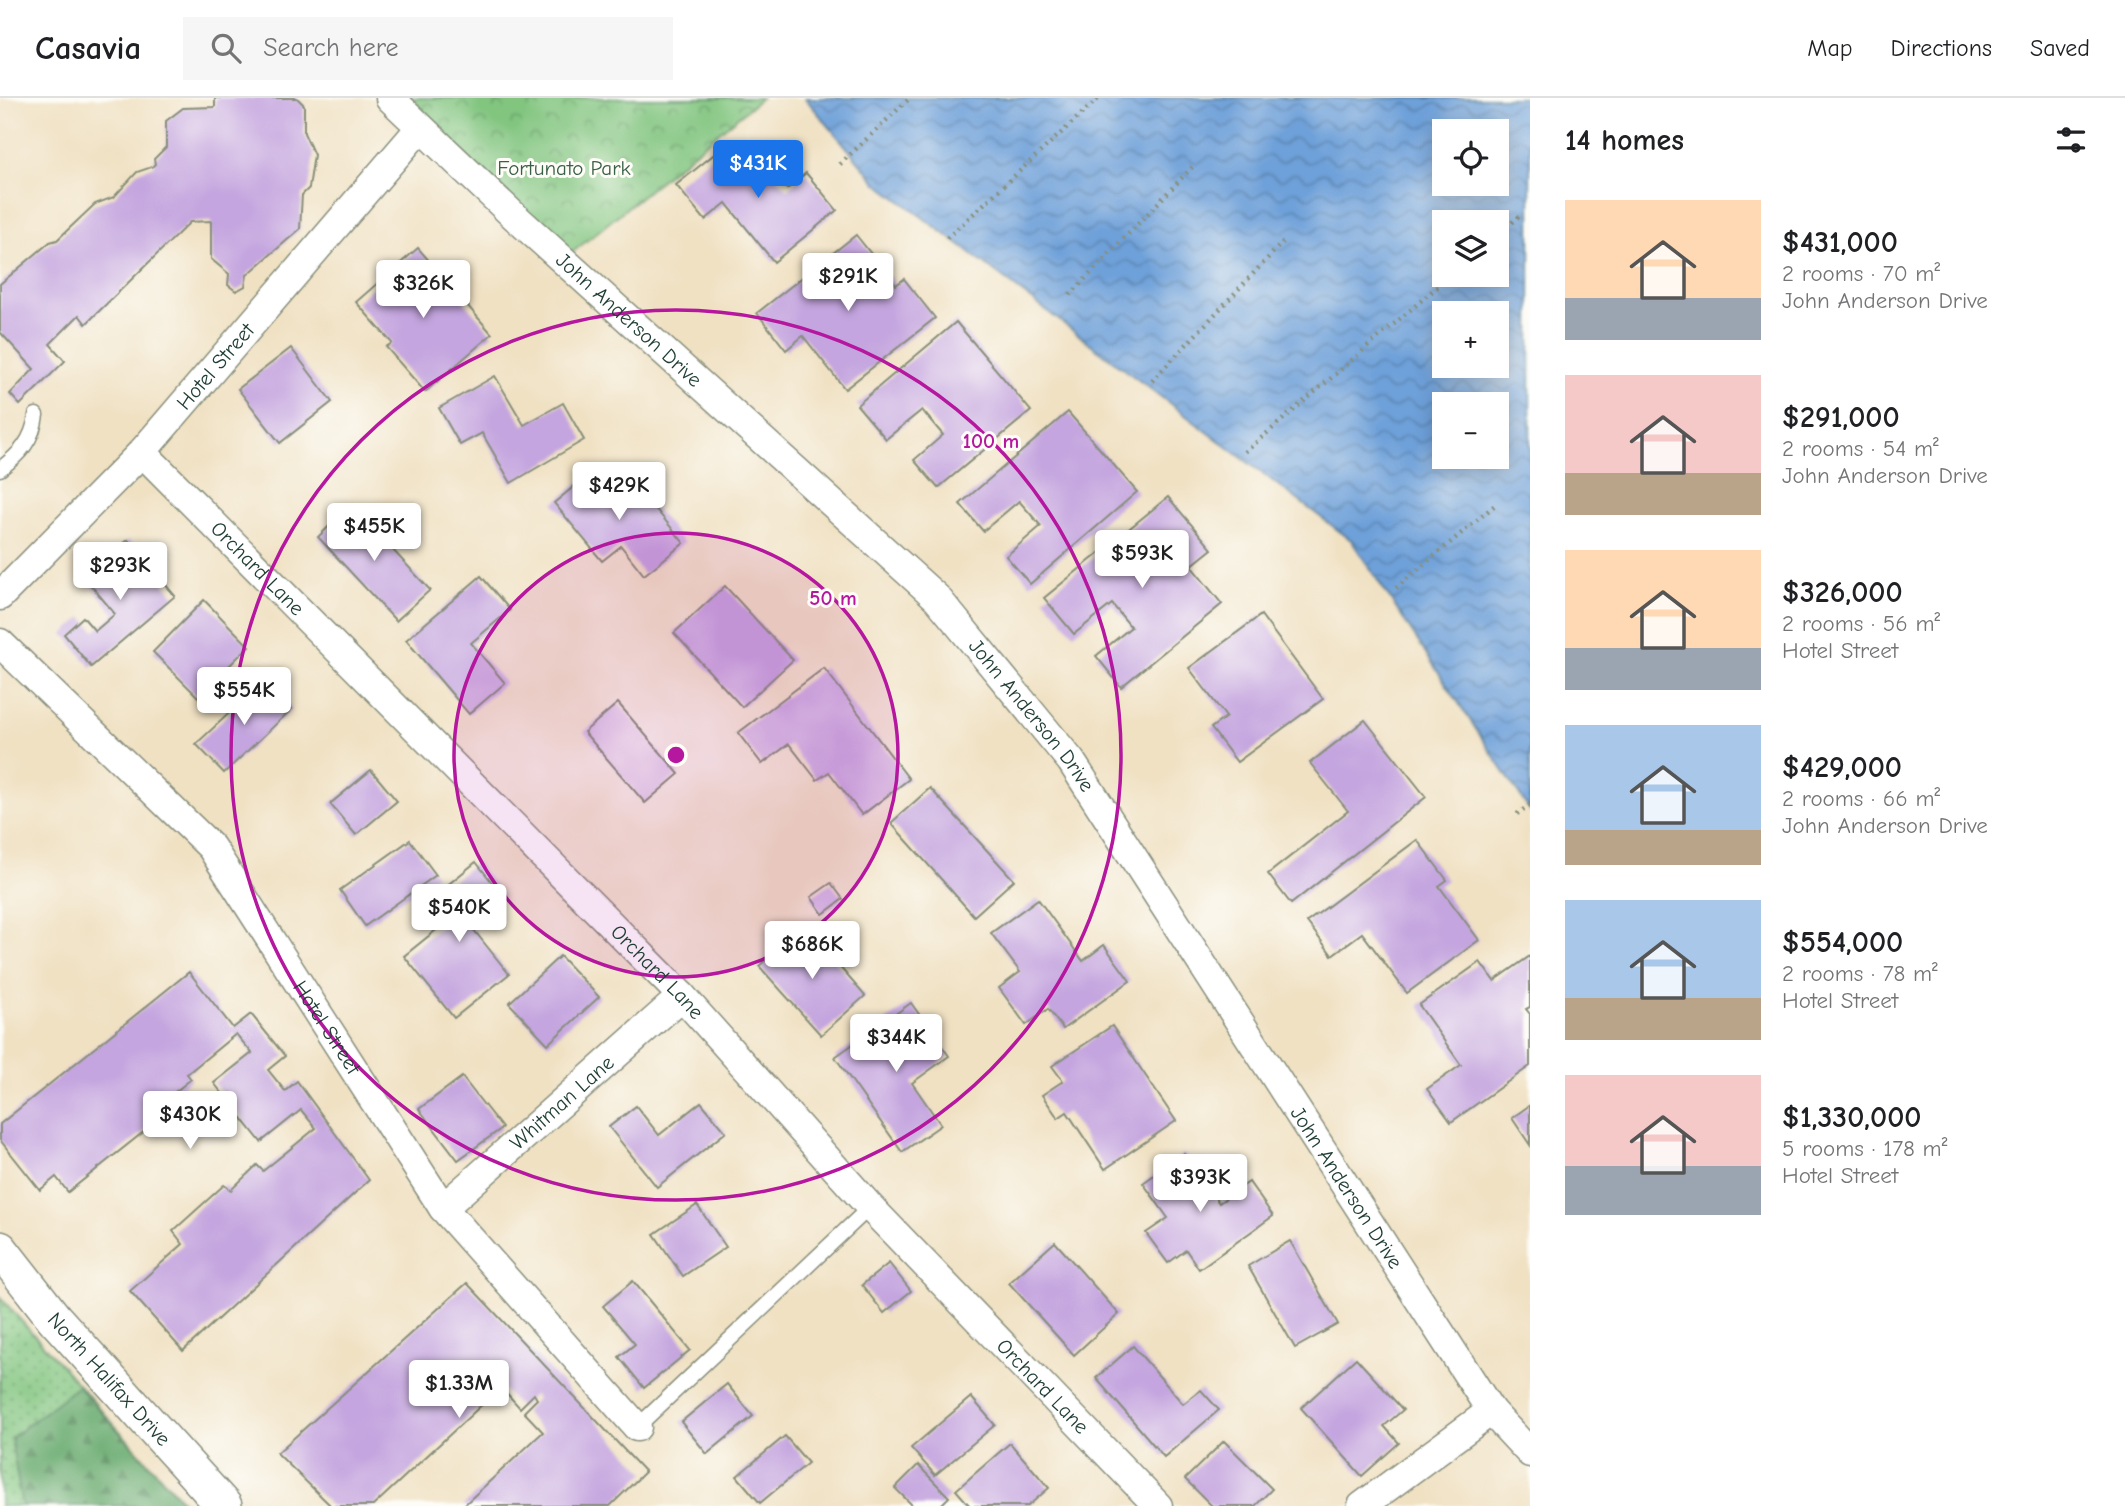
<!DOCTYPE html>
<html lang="en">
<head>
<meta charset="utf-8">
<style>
  body { margin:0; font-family:"Comic Neue",sans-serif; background:#f6f6f6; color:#202124; height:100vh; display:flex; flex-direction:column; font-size:26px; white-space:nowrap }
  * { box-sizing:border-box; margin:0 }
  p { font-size:23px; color:#757577 }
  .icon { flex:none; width:38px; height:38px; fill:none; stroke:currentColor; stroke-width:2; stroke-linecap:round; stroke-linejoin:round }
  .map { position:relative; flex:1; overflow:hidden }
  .side { display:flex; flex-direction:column; background:#fff; width:595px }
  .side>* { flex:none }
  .controls { position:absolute; left:1432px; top:21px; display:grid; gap:14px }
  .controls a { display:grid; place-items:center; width:77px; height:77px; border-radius:0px; background:#fff; box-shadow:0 4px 18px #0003; font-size:35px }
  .price { position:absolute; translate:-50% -60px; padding:0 16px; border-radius:7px; background:#fff; color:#222; font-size:23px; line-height:46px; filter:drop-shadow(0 2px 4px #0008) }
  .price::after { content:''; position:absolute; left:50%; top:42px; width:21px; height:16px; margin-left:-10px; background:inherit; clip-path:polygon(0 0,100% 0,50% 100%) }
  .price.on { background:#1a73e8; color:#fff }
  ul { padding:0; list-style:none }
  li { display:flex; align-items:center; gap:21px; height:175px; padding:0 35px }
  li span { display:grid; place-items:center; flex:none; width:196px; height:140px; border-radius:0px; color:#555 }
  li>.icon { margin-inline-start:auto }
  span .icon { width:84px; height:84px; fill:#fffc; stroke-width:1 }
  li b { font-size:30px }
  h2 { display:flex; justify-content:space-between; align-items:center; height:84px; padding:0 35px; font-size:30px }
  header { display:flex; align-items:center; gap:42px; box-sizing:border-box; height:98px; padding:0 35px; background:#fff; border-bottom:2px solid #e0e0e0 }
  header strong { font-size:33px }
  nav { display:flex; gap:38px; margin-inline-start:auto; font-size:24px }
  .search { width:490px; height:63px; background:#f6f6f6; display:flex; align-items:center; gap:18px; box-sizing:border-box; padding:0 24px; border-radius:0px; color:#757577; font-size:26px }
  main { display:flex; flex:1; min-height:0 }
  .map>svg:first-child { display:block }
  .grass { fill:url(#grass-dots); stroke:#50815a; stroke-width:2 }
  .forest { fill:url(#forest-firs); stroke:#447451; stroke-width:2 }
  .park { fill:url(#park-crowns); stroke:#50815a; stroke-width:2 }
  .water { fill:url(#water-waves); stroke:#466e86; stroke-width:2; fill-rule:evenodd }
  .building { fill:#c4a5df }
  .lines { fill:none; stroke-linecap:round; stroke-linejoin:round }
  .service-casing { stroke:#888f7c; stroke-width:17 }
  .minor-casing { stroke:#888f7c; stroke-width:31 }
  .tertiary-casing { stroke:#888f7c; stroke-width:38 }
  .path { stroke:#888f7c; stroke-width:4.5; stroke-dasharray:2 5; stroke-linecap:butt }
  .service { stroke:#fff; stroke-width:14 }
  .minor { stroke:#fff; stroke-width:28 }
  .tertiary { stroke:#fff; stroke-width:35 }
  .ring { fill:none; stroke:#b5179e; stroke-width:3.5 }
  .labels { text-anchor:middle; stroke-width:6; stroke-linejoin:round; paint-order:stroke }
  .park-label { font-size:21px; fill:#385f47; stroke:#fdfcf7 }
  .street-label { font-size:21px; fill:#1f3d34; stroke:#fdfcf7 }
  .centre { fill:#b5179e; stroke:#fdfcf7; stroke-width:3.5 }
  .ring-label { font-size:21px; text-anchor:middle; font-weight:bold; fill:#b5179e; stroke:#fdfcf7; stroke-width:6; stroke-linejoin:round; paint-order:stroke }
</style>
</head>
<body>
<header>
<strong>Casavia</strong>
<div class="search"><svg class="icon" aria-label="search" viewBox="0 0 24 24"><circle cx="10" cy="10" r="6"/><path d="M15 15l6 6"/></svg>Search here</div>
<nav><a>Map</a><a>Directions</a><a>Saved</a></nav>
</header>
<main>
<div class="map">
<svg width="1530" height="1408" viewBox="0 0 1530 1408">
  <defs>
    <pattern id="grass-dots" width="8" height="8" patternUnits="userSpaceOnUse" patternTransform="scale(1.75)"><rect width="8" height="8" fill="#81c57f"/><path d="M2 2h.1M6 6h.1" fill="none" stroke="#69a169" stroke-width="1.8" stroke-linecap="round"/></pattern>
    <pattern id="forest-firs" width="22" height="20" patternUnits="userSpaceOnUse" patternTransform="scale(1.75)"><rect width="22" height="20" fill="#68aa6e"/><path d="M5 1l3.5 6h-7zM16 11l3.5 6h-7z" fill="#558c5b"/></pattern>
    <pattern id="park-crowns" width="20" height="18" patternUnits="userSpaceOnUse" patternTransform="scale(1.75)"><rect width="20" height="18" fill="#81c57f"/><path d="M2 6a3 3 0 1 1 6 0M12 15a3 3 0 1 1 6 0" fill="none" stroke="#69a169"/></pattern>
    <pattern id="water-waves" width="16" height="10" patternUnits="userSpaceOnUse" patternTransform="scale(1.75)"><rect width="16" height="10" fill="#6ea0d9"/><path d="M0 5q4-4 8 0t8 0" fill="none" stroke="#5a84b1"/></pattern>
  </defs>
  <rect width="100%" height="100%" fill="#fdfcf7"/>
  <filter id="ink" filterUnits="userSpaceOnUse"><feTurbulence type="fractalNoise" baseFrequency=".0143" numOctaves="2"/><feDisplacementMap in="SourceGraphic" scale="14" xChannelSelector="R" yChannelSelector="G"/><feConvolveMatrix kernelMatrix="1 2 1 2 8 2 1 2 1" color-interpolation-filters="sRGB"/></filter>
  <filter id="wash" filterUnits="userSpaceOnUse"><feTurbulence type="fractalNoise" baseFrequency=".00686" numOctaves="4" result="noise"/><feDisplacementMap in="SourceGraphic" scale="28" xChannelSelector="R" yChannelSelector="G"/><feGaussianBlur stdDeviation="1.57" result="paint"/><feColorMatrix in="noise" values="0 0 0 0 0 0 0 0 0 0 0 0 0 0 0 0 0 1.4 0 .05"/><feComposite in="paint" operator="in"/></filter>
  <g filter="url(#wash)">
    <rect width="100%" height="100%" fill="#f0e1c3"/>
    <polygon class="grass" points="0,1199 187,1408 0,1408"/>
    <polygon class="forest" points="78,1288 187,1408 22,1408 11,1340"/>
    <polygon class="park" points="390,0 761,0 562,163"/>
    <path class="water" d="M805 0H1530V713L1351 442 877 85ZM1444 33H1496V86H1444ZM1444 124H1496V177H1444ZM1444 215H1496V268H1444ZM1444 306H1496V359H1444Z"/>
    <g id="blocks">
      <g class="building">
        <polygon points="215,0 297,0 304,7 304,35 314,57 309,90 302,97 300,131 247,177 245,188 236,193 228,187 229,176 211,161 211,123 190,124 86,226 79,217 50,246 65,263 20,307 10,296 34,271 0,234 0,186 50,144 57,142 95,106 114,99 137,74 152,69 155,66 154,61 166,49 166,23 183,10 215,9"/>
        <polygon points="751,48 787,91 806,75 837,112 774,164 726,105 705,122 676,87 722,50 733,63"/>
        <polygon points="856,137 896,187 904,181 935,220 845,291 803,238 786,252 757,215"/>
        <polygon points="418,150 492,236 425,294 386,249 392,245 356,204"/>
        <polygon points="956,224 1031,313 938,390 914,362 943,337 922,312 886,341 857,307"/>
        <polygon points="291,250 332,304 280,345 238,291"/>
        <polygon points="495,278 524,327 563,305 584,342 511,385 482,335 460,347 439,310"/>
        <polygon points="1068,314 1137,394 1030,486 1006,458 1041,428 1019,403 983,433 960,406"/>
        <polygon points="625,374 684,445 644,477 621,448 602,463 554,405 589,376 603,393"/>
        <polygon points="1168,399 1212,451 1191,468 1222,506 1121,589 1096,558 1131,529 1112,506 1074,536 1044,500"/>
        <polygon points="351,407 430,492 396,523 318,439"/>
        <polygon points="128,442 175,498 91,569 64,536 83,519 95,533 115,516 84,479"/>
        <polygon points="481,478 510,512 471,545 505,585 469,616 406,542"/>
        <polygon points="725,488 793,562 742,609 674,535"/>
        <polygon points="204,502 249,548 198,599 153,554"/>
        <polygon points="1261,517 1323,601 1237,664 1211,630 1226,619 1189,570"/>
        <polygon points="824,570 909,681 862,717 829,674 817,682 789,646 762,666 738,635"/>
        <polygon points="265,582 292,611 224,675 196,646"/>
        <polygon points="618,605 679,676 645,705 584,634"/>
        <polygon points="1365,622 1426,699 1291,806 1268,776 1348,713 1310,665"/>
        <polygon points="371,672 397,703 356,737 330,706"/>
        <polygon points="930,690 1014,782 974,818 891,725"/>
        <polygon points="410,742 436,777 365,828 340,792"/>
        <polygon points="1417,742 1447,782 1439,788 1479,842 1407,895 1362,835 1332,857 1307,824"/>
        <polygon points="476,764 503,798 469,826 509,876 454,920 404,858 441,828 424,806"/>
        <polygon points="831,785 843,801 823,816 811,799"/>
        <polygon points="1038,801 1083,863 1104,847 1130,883 1063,931 1048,911 1026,927 999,890 1020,874 991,835"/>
        <polygon points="804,828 865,898 821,937 759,868"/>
        <polygon points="560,858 599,899 548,946 509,905"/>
        <polygon points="1530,858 1530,909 1526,911 1530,916 1530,968 1451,1024 1427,991 1461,967 1419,907 1480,864 1494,883"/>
        <polygon points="189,874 233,930 251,916 285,958 268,972 285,993 297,983 369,1082 183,1253 130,1193 183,1146 173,1133 224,1087 231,1092 257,1067 263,1073 316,1030 301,1012 261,1044 214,985 252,955 236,936 187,976 191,981 159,1007 166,1016 68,1094 56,1079 40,1092 0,1042 0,1026"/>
        <polygon points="911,905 949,958 912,985 941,1027 902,1054 835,959"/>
        <polygon points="1112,928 1176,1023 1105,1071 1067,1014 1058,1020 1042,997 1063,983 1052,968"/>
        <polygon points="462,979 502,1030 458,1062 419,1011"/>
        <polygon points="701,1004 726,1034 657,1089 609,1029 636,1008 659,1037"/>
        <polygon points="1530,1007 1530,1047 1512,1020"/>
        <polygon points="1184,1056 1219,1105 1249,1084 1273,1118 1199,1171 1186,1152 1168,1165 1146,1135 1168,1120 1143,1085"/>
        <polygon points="697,1107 726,1149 683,1178 654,1136"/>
        <polygon points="1290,1143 1338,1226 1295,1250 1248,1168"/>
        <polygon points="1055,1144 1119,1216 1074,1257 1009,1185"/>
        <polygon points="889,1165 911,1193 884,1215 862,1187"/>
        <polygon points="633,1183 690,1252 644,1290 619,1259 635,1246 603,1208"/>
        <polygon points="467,1185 645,1374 610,1408 463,1408 543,1334 524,1314 537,1301 534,1296 520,1310 501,1289 373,1408 331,1408 277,1355"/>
        <polygon points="1133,1248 1183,1306 1201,1292 1219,1312 1164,1359 1096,1280"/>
        <polygon points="1356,1260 1403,1312 1384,1328 1399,1345 1362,1378 1301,1310"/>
        <polygon points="727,1286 753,1318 707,1356 681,1324"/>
        <polygon points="971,1299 995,1327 935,1377 911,1350"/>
        <polygon points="785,1338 808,1365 760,1405 737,1378"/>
        <polygon points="1224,1343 1272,1391 1255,1408 1212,1408 1185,1381"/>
        <polygon points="1010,1345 1049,1390 1028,1408 970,1408 956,1392"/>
        <polygon points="918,1367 949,1399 940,1408 913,1408 895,1390"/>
      </g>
    </g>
  </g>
  <g filter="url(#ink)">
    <use href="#blocks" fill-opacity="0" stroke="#888f7c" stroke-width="2"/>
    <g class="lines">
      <g class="service-casing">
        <g id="service">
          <path d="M0 371C20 356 33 342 36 317"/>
          <polyline points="637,1329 870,1109"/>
        </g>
      </g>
      <g class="minor-casing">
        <g id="minor">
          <path id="s1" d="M390 0 512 116 937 500 1071 663 1491 1313 1530 1355"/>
          <path id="s2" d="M142 354 682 898 870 1109 1158 1408"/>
          <path id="s3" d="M0 498 142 354 420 30"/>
          <path id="s4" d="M0 545 211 749 443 1110 637 1329"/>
          <path id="s5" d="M443 1110 682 898"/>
          <polyline points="1362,1408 1491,1313"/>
        </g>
      </g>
      <g class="tertiary-casing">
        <g id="tertiary">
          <path id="s6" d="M0 1151 54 1220 224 1408"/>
        </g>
      </g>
      <g class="path">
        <polyline points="840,66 910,0"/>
        <polyline points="1496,138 1522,116"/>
        <polyline points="947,140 1099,0"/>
        <polyline points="1070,197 1195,66"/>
        <polyline points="1152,283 1284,143"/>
        <polyline points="1245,354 1451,177"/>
        <polyline points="1396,490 1496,406"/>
        <polyline points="1517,716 1530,707"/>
      </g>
      <use href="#service" class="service"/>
      <use href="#minor" class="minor"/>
      <use href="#tertiary" class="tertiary"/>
    </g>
  </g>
  <circle cx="676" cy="657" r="222" fill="#b5179e" fill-opacity=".12"/>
  <g class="ring">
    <circle cx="676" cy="657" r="222"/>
    <circle cx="676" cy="657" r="445"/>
  </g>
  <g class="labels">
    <g class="park-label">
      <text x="564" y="77">Fortunato Park</text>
    </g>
    <g class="street-label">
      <text dy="7" stroke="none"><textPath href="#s1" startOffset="326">John Anderson Drive</textPath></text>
      <text dy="7" stroke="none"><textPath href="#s3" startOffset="315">Hotel Street</textPath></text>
      <text dy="7" stroke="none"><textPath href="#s2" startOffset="164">Orchard Lane</textPath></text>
      <text dy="7" stroke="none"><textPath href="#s1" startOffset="892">John Anderson Drive</textPath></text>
      <text dy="7" stroke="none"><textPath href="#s2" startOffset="732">Orchard Lane</textPath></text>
      <text dy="7" stroke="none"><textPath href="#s4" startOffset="508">Hotel Street</textPath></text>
      <text dy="7" stroke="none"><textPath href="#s5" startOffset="159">Whitman Lane</textPath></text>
      <text dy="7" stroke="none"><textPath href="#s1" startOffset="1460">John Anderson Drive</textPath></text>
      <text dy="7" stroke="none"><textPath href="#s6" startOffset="170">North Halifax Drive</textPath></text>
      <text dy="7" stroke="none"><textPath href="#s2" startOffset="1298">Orchard Lane</textPath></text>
    </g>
  </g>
  <circle cx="676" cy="657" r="10" class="centre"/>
  <g class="ring-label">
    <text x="991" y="350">100 m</text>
    <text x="833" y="507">50 m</text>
  </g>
</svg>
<div class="controls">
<a><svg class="icon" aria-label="locate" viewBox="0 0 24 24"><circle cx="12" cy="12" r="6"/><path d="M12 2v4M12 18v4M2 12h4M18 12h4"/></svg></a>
<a><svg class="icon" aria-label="layers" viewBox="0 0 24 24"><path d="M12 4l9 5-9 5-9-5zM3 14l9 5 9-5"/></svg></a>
<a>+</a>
<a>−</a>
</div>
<b class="price on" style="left:758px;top:102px">$431K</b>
<b class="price" style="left:848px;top:215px">$291K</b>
<b class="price" style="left:423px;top:222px">$326K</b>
<b class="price" style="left:619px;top:424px">$429K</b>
<b class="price" style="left:374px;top:465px">$455K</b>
<b class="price" style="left:1142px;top:492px">$593K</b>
<b class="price" style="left:120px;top:504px">$293K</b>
<b class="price" style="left:244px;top:629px">$554K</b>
<b class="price" style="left:459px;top:846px">$540K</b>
<b class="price" style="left:812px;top:883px">$686K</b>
<b class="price" style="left:896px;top:976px">$344K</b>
<b class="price" style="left:190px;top:1053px">$430K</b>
<b class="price" style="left:1200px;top:1116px">$393K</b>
<b class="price" style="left:459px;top:1322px">$1.33M</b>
</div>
<section class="side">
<h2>14 homes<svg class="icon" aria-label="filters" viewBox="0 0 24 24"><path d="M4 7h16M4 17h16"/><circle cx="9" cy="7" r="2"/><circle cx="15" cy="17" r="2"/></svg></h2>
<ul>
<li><span style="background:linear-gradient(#ffd9b3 70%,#9aa5b1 0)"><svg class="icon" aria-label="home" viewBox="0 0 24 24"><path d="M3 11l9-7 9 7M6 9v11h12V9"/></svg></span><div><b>$431,000</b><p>2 rooms · 70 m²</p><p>John Anderson Drive</p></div></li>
<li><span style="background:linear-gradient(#f6c9c9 70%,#b9a48a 0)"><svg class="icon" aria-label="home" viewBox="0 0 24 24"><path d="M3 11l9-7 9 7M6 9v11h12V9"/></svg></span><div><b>$291,000</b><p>2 rooms · 54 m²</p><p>John Anderson Drive</p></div></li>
<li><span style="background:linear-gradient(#ffd9b3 70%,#9aa5b1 0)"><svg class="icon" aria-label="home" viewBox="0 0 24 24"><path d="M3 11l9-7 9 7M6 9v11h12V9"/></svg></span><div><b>$326,000</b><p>2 rooms · 56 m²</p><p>Hotel Street</p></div></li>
<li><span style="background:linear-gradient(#a9c7e8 75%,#b9a48a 0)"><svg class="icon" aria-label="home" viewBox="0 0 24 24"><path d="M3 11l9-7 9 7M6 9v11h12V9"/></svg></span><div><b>$429,000</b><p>2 rooms · 66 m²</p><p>John Anderson Drive</p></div></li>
<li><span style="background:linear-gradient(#a9c7e8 70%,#b9a48a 0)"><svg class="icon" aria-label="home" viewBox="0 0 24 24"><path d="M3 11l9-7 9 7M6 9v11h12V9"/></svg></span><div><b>$554,000</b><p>2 rooms · 78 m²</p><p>Hotel Street</p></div></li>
<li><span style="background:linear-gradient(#f6c9c9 65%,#9aa5b1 0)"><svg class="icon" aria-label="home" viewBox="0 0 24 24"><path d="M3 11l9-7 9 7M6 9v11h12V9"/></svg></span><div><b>$1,330,000</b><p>5 rooms · 178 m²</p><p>Hotel Street</p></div></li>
</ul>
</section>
</main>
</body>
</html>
